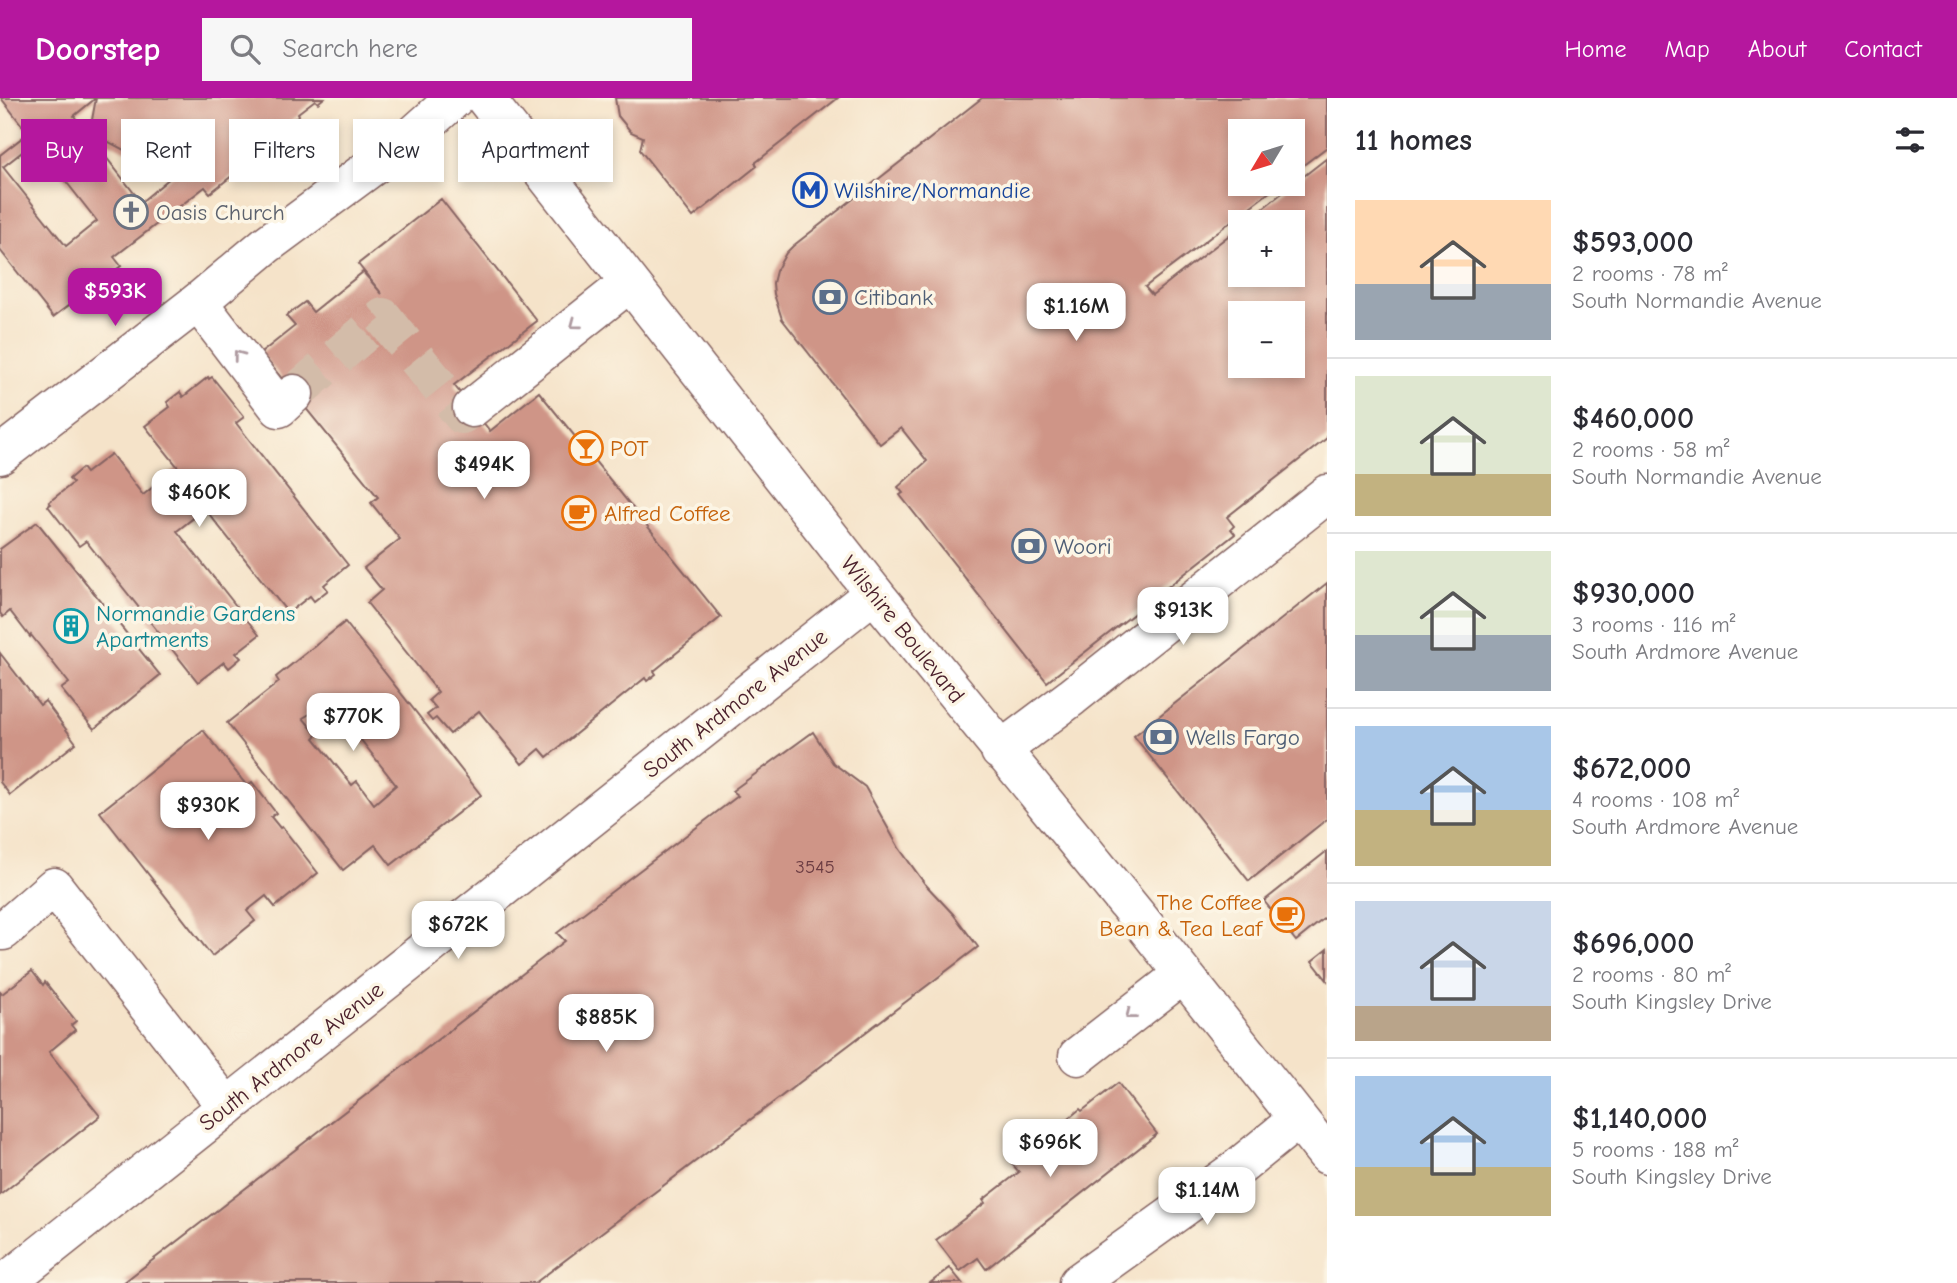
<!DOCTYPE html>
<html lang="en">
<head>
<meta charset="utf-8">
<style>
  body { margin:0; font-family:"Comic Neue",sans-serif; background:#f7f7f7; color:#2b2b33; height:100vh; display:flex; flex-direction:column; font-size:26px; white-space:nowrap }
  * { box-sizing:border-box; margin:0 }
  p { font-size:23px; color:#7c7c81 }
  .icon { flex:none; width:38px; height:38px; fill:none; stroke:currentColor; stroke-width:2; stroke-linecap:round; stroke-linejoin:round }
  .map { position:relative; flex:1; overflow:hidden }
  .drawer { display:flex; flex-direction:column; background:#fff; width:630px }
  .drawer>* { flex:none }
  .guide { position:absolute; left:21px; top:21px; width:665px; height:63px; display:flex; gap:14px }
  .needle { width:46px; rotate:232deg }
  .buttons { position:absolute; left:1228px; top:21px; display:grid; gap:14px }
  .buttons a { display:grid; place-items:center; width:77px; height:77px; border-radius:0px; background:#fff; box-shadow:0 4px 10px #0003; font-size:35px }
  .price { position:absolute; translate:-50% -60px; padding:0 16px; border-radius:14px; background:#fff; color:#222; font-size:23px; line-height:46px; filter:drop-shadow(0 2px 4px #0008) }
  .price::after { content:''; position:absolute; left:50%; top:42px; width:21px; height:16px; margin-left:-10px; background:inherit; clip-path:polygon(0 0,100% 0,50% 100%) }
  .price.current { background:#b5179e; color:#fff }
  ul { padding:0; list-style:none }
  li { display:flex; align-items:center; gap:21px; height:175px; padding:0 28px }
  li+li { border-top:2px solid #e1e1e2 }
  li span { display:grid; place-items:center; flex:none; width:196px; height:140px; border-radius:0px; color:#555 }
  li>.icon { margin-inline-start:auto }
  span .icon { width:84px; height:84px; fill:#fffc; stroke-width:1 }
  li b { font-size:30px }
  h2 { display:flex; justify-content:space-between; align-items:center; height:84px; padding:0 28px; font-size:30px }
  .chip { padding:0 24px; border-radius:0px; background:#fff; box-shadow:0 4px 10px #0003; font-size:24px; line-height:63px }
  .chip.current { background:#b5179e; color:#fff }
  header { display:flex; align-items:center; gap:42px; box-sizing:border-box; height:98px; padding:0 35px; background:#b5179e; color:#fff }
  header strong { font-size:33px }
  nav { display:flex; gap:38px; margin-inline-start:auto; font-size:24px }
  .search { width:490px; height:63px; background:#f7f7f7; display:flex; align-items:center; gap:18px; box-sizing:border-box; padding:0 24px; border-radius:0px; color:#7c7c81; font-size:26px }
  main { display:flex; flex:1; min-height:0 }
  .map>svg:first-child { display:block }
  .building { fill:#cf9587; fill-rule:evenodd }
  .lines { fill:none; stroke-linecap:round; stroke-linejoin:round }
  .minor-tunnel { stroke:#d3bca9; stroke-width:38; stroke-dasharray:38 19; stroke-linecap:butt }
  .minor-casing { stroke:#866462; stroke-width:41 }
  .major-casing { stroke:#866462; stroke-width:41 }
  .minor { stroke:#fff; stroke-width:38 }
  .major { stroke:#fff; stroke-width:38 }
  .oneway { stroke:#ae9aa0 }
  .labels { text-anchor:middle; stroke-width:7; stroke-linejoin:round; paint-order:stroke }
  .number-label { font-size:19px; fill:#6b3c42 }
  .transit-label { font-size:23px; fill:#164399; stroke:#fcf5e5; text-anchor:start }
  .worship-label { font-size:23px; fill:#5b616d; stroke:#fcf5e5; text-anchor:start }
  .service-label { font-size:23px; fill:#4e5e75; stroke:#fcf5e5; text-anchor:start }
  .food-label { font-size:23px; fill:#c56008; stroke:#fcf5e5; text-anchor:start }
  .culture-label { font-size:23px; fill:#0d838f; stroke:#fcf5e5; text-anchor:start }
  .street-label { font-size:23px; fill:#4a1f2b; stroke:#fcf5e5 }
</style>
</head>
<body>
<header>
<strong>Doorstep</strong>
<div class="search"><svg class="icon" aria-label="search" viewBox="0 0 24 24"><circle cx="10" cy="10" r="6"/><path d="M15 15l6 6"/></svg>Search here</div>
<nav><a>Home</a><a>Map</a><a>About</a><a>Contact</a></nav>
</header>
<main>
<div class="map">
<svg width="1327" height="1185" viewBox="0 0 1327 1185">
  <rect width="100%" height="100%" fill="#fcf5e5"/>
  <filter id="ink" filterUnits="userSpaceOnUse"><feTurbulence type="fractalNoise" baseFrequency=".0143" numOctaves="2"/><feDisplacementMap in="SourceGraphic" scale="14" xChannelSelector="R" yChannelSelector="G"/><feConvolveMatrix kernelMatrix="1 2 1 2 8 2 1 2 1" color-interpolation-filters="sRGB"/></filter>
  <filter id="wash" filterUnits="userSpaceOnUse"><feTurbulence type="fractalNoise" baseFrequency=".00686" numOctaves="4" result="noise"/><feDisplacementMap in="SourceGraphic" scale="28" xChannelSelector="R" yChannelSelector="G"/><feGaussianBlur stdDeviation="1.57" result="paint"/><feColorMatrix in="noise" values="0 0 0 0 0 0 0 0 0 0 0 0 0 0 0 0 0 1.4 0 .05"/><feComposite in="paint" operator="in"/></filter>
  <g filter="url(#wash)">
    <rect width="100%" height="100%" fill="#f5e3c9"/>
    <g id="blocks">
      <g class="building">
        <path d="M1 0H324L318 5 315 2 298 15 299 17 288 25 292 31 210 95 205 89 114 159 121 168 53 219 0 152V57L28 35ZM96 0 92 22 103 41 124 52 140 50 152 44 177 74 141 104 74 18ZM35 44 97 123 66 148 3 69Z"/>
        <polygon points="615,0 838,0 755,65 757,68 693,119 640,52 643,39 631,34 618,18"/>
        <path d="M982 0H1327V49L1293 75V33H1241V86H1280L1145 189 1152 197 1241 128V177H1293V124H1245L1327 60V340L1227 419 1234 428 1231 431 1235 436 1047 584 900 397 903 395 898 389 927 363 901 330 880 346 782 221 774 196 773 185 776 173 786 155 793 148ZM1241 215H1293V268H1241Z"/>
        <polygon points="441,101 537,223 454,287 490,333 539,294 721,519 654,573 656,576 647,583 645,580 547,659 540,651 522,666 479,613 450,636 436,620 432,623 427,617 436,610 429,602 438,594 367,505 382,492 364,470 400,441 371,405 378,399 261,255 295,228 286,218 305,204 313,214 363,174 382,196 358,166"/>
        <polygon points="208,279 209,281 212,279 244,319 236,325 348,467 324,487 328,492 314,503 310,498 288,515 205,411 177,433 259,537 236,555 241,560 229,570 224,564 198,584 86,443 79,448 48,408 51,406 49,404 73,385 69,381 82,370 86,375 111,356 143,397 178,369 145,328 170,309 167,304 180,294 183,299"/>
        <polygon points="37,424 160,577 94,631 61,591 69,585 31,537 30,539 10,513 3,519 0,515 0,451"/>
        <polygon points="1327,485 1327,721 1249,783 1134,638"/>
        <path d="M345 524 481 697 391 767 375 747 343 772 227 625 279 584 276 579ZM326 603 337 617 340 615 396 687 374 706 357 683 352 687 314 640 317 637 303 620 318 611Z"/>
        <polygon points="0,555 40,607 45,603 76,645 10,697 0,684"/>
        <polygon points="203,632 247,688 252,684 276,715 271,719 280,730 282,729 318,775 275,809 266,798 247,813 255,823 212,858 100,714"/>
        <polygon points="813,634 833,665 865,689 899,750 925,786 953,816 978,849 535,1185 123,1185 565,843 557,835 738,698 732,693"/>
        <polygon points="1327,753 1327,818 1296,843 1264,803"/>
        <polygon points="1327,851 1327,882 1312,863"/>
        <polygon points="32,873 43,887 45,884 76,923 71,927 75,932 49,954 100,1018 0,1097 0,894 2,896"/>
        <polygon points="1118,985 1157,1036 986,1171 978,1160 960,1173 936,1142 985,1105 983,1102 1019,1074 1012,1066 1070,1022 1069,1020 1080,1011 1082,1013"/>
        <polygon points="950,1170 962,1185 930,1185"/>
      </g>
    </g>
  </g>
  <g filter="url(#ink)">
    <use href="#blocks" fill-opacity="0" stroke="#866462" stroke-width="2"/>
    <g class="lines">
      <polyline class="minor-tunnel" points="294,296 383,219 462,317 472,310"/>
      <g class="minor-casing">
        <g id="minor">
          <polyline points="198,204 279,310 294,296"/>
          <polyline points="472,310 629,185"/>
          <polyline points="1000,653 1072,599 1327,396"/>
          <polyline points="3,833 54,789 227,1009"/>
          <polyline points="1078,958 1182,877"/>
          <polyline points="5,1185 874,495"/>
          <polyline points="1078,1185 1234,1073 1298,1021"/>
        </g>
      </g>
      <g class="major-casing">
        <g id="major">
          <polyline points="485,0 874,495 1142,824 1327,1057"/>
          <polyline points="0,357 198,204 266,147 408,42 455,0"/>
        </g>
      </g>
      <use href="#minor" class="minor"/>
      <use href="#major" class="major"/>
    </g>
    <defs><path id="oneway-chevron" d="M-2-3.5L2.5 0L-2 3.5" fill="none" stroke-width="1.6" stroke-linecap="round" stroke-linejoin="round" transform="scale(1.75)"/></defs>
    <g class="oneway">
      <use href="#oneway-chevron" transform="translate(575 226) rotate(143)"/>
      <use href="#oneway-chevron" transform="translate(238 257) rotate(-127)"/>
      <use href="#oneway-chevron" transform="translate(1130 917) rotate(142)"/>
    </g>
  </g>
  <defs>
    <g id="metro-ring" transform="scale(1.75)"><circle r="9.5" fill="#fcf5e5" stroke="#1a4fb4" stroke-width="1.5"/><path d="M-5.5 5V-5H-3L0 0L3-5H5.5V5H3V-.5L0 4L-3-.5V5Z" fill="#1a4fb4"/></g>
    <g id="church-ring" transform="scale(1.75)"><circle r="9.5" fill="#fcf5e5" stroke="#6b7280" stroke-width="1.5"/><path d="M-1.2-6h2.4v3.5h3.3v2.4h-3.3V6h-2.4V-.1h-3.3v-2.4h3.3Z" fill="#6b7280"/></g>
    <g id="bank-ring" transform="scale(1.75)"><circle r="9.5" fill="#fcf5e5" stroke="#5c6f8a" stroke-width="1.5"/><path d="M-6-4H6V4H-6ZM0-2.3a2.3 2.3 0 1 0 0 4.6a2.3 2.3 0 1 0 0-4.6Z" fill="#5c6f8a"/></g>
    <g id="bar-ring" transform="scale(1.75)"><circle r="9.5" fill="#fcf5e5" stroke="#e8710a" stroke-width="1.5"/><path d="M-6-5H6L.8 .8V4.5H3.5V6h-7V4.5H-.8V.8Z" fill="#e8710a"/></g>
    <g id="cafe-ring" transform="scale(1.75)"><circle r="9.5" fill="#fcf5e5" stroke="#e8710a" stroke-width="1.5"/><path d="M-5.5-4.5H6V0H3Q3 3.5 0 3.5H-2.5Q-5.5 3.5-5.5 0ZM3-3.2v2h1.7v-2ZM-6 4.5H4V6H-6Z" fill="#e8710a"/></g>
    <g id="building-ring" transform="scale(1.75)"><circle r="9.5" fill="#fcf5e5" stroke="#0f9aa8" stroke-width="1.5"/><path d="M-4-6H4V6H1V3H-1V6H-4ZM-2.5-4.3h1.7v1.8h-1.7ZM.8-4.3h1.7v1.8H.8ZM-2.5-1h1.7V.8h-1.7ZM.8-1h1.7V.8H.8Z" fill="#0f9aa8"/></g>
  </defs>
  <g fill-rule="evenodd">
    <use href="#metro-ring" x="810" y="92"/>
    <use href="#church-ring" x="131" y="114"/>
    <use href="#bank-ring" x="830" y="199"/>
    <use href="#bar-ring" x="586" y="350"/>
    <use href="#cafe-ring" x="579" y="415"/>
    <use href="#bank-ring" x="1029" y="448"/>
    <use href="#building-ring" x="71" y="528"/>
    <use href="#bank-ring" x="1161" y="639"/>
    <use href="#cafe-ring" x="1287" y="817"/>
  </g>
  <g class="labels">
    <g class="number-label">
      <text x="815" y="775">3545</text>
    </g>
    <g class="transit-label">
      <text x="834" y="100">Wilshire/Normandie</text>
    </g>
    <g class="worship-label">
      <text x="156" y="122">Oasis Church</text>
    </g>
    <g class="service-label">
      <text x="854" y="207">Citibank</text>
      <text x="1054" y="456">Woori</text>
      <text x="1186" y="647">Wells Fargo</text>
    </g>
    <g class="food-label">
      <text x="610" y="358">POT</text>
      <text x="604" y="423">Alfred Coffee</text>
      <text x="1262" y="812" text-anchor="end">The Coffee<tspan x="1262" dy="26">Bean &amp; Tea Leaf</tspan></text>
    </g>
    <g class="culture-label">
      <text x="96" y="523">Normandie Gardens<tspan x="96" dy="26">Apartments</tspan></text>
    </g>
    <g class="street-label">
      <text transform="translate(903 531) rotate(51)" y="8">Wilshire Boulevard</text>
      <text transform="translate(735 605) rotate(-38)" y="8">South Ardmore Avenue</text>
      <text transform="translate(291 958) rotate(-38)" y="8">South Ardmore Avenue</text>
    </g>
  </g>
</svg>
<div class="buttons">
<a><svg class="needle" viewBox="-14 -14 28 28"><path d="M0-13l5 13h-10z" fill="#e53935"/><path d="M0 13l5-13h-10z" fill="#7c7c81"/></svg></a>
<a>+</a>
<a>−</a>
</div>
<b class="price current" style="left:115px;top:230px">$593K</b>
<b class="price" style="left:1076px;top:245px">$1.16M</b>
<b class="price" style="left:484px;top:403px">$494K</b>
<b class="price" style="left:199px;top:431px">$460K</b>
<b class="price" style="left:1183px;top:549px">$913K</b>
<b class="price" style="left:353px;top:655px">$770K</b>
<b class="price" style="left:208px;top:744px">$930K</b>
<b class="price" style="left:458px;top:863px">$672K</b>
<b class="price" style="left:606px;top:956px">$885K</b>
<b class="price" style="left:1050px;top:1081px">$696K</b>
<b class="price" style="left:1207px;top:1129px">$1.14M</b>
<div class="guide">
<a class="chip current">Buy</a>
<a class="chip">Rent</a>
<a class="chip">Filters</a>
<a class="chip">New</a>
<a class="chip">Apartment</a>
</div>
</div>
<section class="drawer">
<h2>11 homes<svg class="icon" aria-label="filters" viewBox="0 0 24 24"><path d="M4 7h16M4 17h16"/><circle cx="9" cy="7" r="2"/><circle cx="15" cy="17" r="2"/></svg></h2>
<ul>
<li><span style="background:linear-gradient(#ffd9b3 60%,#9aa5b1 0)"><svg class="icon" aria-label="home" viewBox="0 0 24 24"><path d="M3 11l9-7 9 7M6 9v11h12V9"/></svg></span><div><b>$593,000</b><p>2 rooms · 78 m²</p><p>South Normandie Avenue</p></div></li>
<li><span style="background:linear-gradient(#dfe7d0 70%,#c2b280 0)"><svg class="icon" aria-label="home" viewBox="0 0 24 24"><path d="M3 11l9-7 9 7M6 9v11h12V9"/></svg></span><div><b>$460,000</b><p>2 rooms · 58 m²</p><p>South Normandie Avenue</p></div></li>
<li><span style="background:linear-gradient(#dfe7d0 60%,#9aa5b1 0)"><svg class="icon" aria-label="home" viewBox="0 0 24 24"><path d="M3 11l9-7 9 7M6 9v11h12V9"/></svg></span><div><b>$930,000</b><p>3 rooms · 116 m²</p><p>South Ardmore Avenue</p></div></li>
<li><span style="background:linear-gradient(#a9c7e8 60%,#c2b280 0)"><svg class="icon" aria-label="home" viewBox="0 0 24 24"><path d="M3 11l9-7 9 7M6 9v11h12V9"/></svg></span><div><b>$672,000</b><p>4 rooms · 108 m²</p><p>South Ardmore Avenue</p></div></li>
<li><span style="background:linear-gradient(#c9d6e8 75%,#b9a48a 0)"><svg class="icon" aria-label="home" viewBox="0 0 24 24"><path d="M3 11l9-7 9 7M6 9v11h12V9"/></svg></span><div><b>$696,000</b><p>2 rooms · 80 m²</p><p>South Kingsley Drive</p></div></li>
<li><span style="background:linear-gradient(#a9c7e8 65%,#c2b280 0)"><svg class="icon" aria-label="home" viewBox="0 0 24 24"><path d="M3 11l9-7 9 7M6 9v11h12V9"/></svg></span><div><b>$1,140,000</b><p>5 rooms · 188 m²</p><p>South Kingsley Drive</p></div></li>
</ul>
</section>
</main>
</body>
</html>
